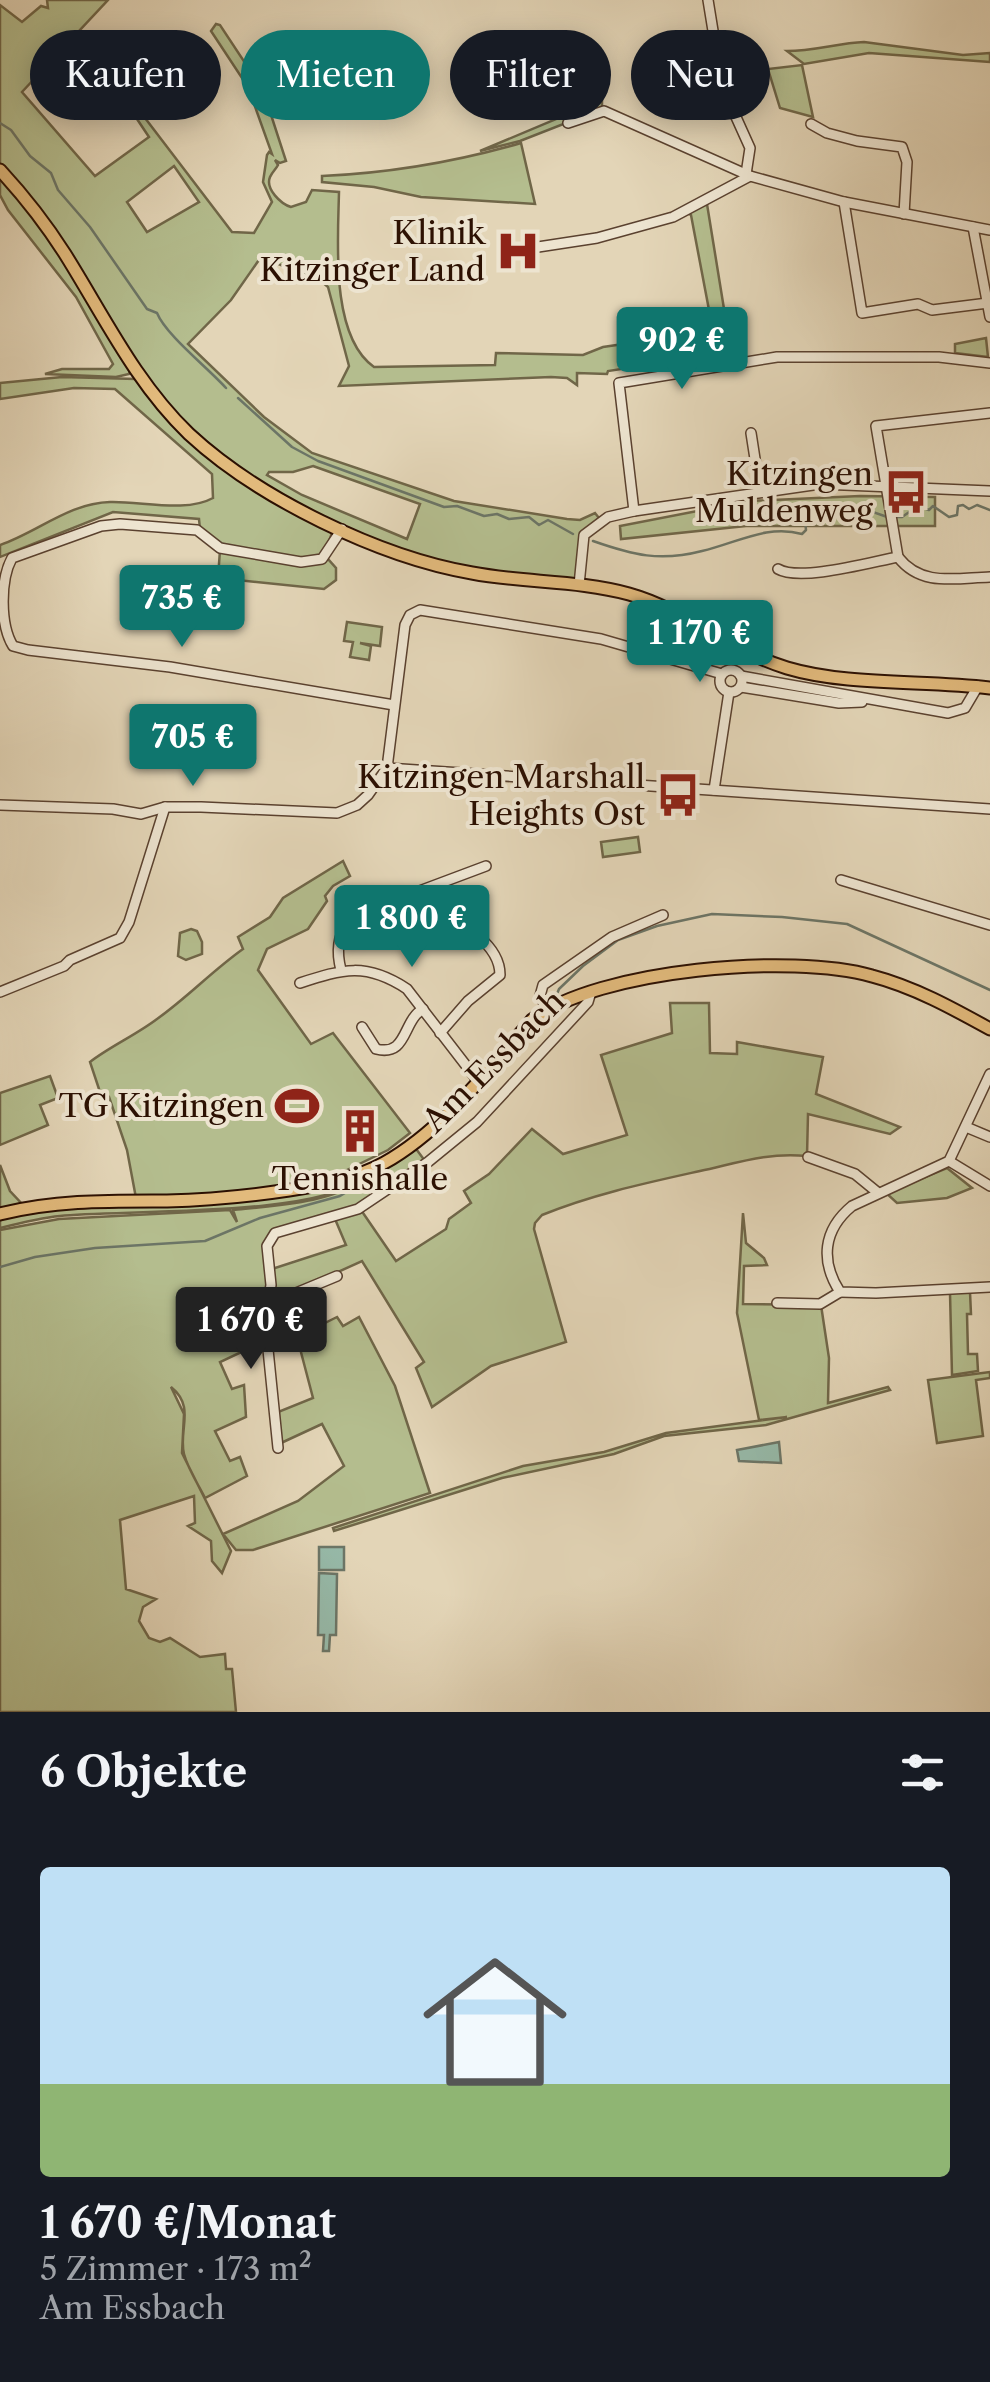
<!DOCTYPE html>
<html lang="de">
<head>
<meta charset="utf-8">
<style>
  body { margin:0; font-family:"Libre Caslon Text",serif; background:#20242c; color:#f1f3f6; height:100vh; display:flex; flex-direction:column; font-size:38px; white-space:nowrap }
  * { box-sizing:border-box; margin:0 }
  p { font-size:32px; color:#9ea1a6 }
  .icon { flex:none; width:55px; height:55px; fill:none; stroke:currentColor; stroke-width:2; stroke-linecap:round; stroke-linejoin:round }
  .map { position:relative; height:1712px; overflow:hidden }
  .sheet { display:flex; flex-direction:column; background:#171b24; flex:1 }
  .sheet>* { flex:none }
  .guide { position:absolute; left:30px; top:30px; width:930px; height:90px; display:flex; gap:20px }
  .price { position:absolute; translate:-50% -85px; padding:0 22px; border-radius:10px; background:#0f766e; color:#fff; font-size:32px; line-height:65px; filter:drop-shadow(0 2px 5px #0008) }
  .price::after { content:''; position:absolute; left:50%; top:60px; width:30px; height:22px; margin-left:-15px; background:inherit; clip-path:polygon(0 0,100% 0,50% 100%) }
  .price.on { background:#222; color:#fff }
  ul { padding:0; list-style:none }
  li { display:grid; align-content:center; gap:20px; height:530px; padding:0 40px }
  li+li { border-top:2px solid #363941 }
  li span { display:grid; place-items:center; height:310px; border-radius:10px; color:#555 }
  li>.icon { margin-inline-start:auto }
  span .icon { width:180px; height:180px; fill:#fffc; stroke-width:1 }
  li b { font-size:42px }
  h2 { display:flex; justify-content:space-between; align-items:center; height:120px; padding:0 40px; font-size:42px }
  .chip { padding:0 35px; border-radius:45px; background:#171b24; box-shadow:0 5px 25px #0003; font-size:35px; line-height:90px }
  .chip.on { background:#0f766e; color:#fff }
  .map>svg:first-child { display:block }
  .green { fill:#b4bd8e; stroke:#706648; stroke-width:2.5; fill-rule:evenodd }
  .water { fill:#96b9a8; stroke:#6c7566; stroke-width:2.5 }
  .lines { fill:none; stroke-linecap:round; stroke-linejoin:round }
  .stream { stroke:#6c7566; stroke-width:2.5 }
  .minor-casing { stroke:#5a412f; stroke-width:12 }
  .major-casing { stroke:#2c1002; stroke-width:15 }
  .minor { stroke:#ede4d0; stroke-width:9 }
  .major { stroke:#e2ba7c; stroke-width:11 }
  .labels { text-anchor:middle; stroke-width:8; stroke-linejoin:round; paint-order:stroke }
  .poi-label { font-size:32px; fill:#2c1002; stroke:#ede4d0; text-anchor:end }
  .street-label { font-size:32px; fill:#2c1002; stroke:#ede4d0 }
</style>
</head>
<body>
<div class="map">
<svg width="990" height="1712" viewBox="0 0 990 1712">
  <rect width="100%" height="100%" fill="#e3d5b7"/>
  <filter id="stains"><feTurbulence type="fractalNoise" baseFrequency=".002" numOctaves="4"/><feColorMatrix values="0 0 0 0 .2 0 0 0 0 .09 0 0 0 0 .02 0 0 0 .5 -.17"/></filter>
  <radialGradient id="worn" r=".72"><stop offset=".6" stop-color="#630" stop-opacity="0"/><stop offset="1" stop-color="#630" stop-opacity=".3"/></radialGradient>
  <g class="green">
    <path d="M47 0H108L22 92 95 176 149 137 137 119 152 108 145 118 232 232 254 233 272 202 263 182 267 155 269 152 272 154 248 87 211 31 216 24 220 25 263 90 286 161 280 163 275 160 278 165C276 169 272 172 270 177 265 189 281 204 291 207L306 202 312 190 339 192C338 241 330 336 374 367L495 365 496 353 583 355 603 347 713 331 691 215 687 213 707 204 731 352 608 371 607 374 577 373V385L567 378 551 377 339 386 349 366 328 287 321 281 261 257 231 300 188 344 264 417 312 453 454 501 567 519 580 520 595 513 599 518 583 532 577 576 574 581C523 575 471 573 423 558 313 524 211 463 140 372 89 306 56 226 0 163V5L22 22 41 6 48 8ZM174 166 199 202 147 232 127 202ZM313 466 420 504 407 539 302 495 267 475 269 472H293Z"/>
    <path d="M864 42 963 55 990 53V62L869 53 804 64 787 51C814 51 838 43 864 42Z"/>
    <polygon points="802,65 813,117 780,108 768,69"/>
    <polygon points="602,81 602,109 520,141 480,151 573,112 584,104"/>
    <path d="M521 143 535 204 421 197 374 187 322 182V176C390 173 455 162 521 143Z"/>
    <polygon points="0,176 43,225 130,370 129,374 116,377 45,374 62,369 109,369 113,364 76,297 8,210 0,195"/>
    <polygon points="986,338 988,357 955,353 955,344"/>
    <path d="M62 377 136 379 182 430 332 533 324 555 311 560 226 546 217 544 200 529 199 519 113 512 0 557V545C38 532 69 503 110 502 141 501 186 513 213 498L212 474 115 389 74 388 0 399V383Z"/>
    <polygon points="860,496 935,497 935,526 746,526 621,539 620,526 749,501"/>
    <polygon points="220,550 302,564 327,558 336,568 336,580 324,589 218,578"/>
    <polygon points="347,622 382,627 380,646 360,643 371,646 369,660 350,657 353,642 344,641"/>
    <polygon points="638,837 640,852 603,857 601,842"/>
    <path d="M343 861 350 876 333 886 325 896 327 901 308 929 267 949 258 970 311 1044 333 1033 410 1133 388 1150 345 1171V1175L256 1192 136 1198 127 1150 109 1097 102 1098 90 1062C109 1047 136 1035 157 1019 188 997 212 971 243 949L238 937 270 917 283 898Z"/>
    <polygon points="191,929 197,931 202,942 202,954 186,960 178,956 180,933"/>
    <path d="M670 1003H709L710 1053 737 1054V1042L823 1057 816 1094 900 1127 890 1134 808 1114 807 1156C767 1152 737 1163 700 1171 646 1183 594 1194 542 1215L535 1223 534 1229 566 1342 491 1366 432 1407 416 1368 424 1362 362 1261 283 1297 267 1298 264 1321 245 1330 252 1347 220 1362 232 1389 244 1385 246 1417 215 1431 230 1461 240 1457 247 1476 205 1498C198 1484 188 1469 184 1454 178 1430 196 1407 171 1387L184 1414 182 1453 231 1551 222 1573 212 1561 211 1541 188 1526 195 1523 194 1496 120 1520 126 1589 156 1599 143 1607 139 1621 149 1638 160 1642 170 1638 200 1657 225 1654 226 1669H232L236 1712H0V1230L59 1219 230 1210 237 1222 233 1210C260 1207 351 1202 359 1176L414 1146 425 1161 404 1176 399 1172 372 1189 376 1197 357 1207 271 1234 269 1270 346 1245 335 1219 361 1210 396 1261 446 1229 449 1219 471 1203 464 1191 489 1174 532 1129 563 1154 627 1135 601 1055 672 1033Z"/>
    <polygon points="50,1076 58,1098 40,1105 48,1125 0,1145 0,1093"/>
    <polygon points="0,1165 10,1191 24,1206 0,1212"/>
    <polygon points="947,1168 972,1188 947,1198 897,1203 886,1193"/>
    <path d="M356 1181C317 1216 120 1210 60 1216 40 1218 20 1223 0 1228V1216L16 1212 179 1202Z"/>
    <polygon points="743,1213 746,1243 764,1258 767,1265 744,1266 743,1304 821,1305 829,1358 828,1403 888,1387 890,1390 766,1425 664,1436 614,1454 502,1478 334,1531 333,1528 523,1466 604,1452 666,1433 787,1417 759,1420 737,1313"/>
    <polygon points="970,1292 971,1314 967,1314 968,1354 977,1354 978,1371 952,1375 950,1293"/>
    <polygon points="337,1317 343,1326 359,1317 395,1386 430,1493 253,1550 236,1550 223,1534 298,1501 344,1466 322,1424 281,1443 278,1412 313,1398 297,1337"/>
    <polygon points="990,1372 990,1378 976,1380 983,1436 937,1443 928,1380"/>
  </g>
  <g class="water">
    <polygon points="779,1442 781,1463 739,1461 737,1450"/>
    <rect x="319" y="1547" width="25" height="23"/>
    <polygon points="319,1573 337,1574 336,1635 330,1635 329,1651 323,1651 324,1635 318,1635"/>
  </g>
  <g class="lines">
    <g class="stream">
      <path d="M0 123 11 130 30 156 51 173 58 190 90 227 147 309 157 313C166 335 207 367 226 388"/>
      <polyline points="238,398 292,447 318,461 444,507 457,506 484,516 497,514 509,519 529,517 539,525 548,520 573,534"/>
      <polyline points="895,517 902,517 918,506 929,510 933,506 949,517 957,515 958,506 963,505 969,509 977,505 990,510"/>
      <path d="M593 541C633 555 660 562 702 551 737 543 767 524 802 534L806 530 804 511C824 493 865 509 887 517"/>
      <polyline points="555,999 559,989 583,966 618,940 657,926 712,914 782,917 847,924 990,990"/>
      <polyline points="528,1034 540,1022"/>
      <polyline points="0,1267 35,1257 95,1248 205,1241 260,1218 340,1196 406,1156"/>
    </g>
    <g class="minor-casing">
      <g id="minor">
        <polyline points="708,0 722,86 750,148 746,174"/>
        <polyline points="663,69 703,88 722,86"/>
        <polyline points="568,123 604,111 750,176 844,202 990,230"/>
        <polyline points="811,124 827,133 857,141 902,147 907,162 904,214"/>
        <polyline points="844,202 862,313 918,304 932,310 988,303"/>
        <polyline points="973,227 990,317"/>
        <polyline points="538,247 597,238 673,217 750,176"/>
        <polyline points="751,433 760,491"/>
        <polyline points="634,511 619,383 777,357 939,357 990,363"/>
        <path d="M342 529 322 559 301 562 220 548 197 530 120 524 101 526 12 558C0 580 0 625 13 646L28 650 170 667 394 705"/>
        <polyline points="898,557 876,426 990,413"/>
        <path d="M778 569C800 582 871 562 898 557 921 587 955 578 990 577"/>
        <polyline points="579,585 584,535 608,517 634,511 820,484 990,491"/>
        <circle cx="731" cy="681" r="11"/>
        <polyline points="741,676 948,713 965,708 978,686"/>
        <polyline points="741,687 839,703 862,702"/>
        <polyline points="387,768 990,809"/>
        <polyline points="714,790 729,692"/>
        <polyline points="0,805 113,809 141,814 165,807 201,807 337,813 357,805 368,795 387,768 405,625 410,615 420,610 601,639 722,674"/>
        <polyline points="841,880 990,925"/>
        <path d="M341 970C331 932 352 905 390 902L486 866"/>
        <path d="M300 983C343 969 366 962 407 989L478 1081"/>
        <polyline points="0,992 64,966 70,960 120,938 129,922 165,807"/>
        <polyline points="547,1009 540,996 543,985 612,937 663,915"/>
        <path d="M362 1027 376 1049C408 1057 402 1021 423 1009"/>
        <path d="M440 1033 468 1001 500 975C500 959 490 946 478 936"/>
        <path d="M990 1074 949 1161 852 1206C823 1230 820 1261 840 1292L876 1293 990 1287"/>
        <polyline points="966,1127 990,1137"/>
        <polyline points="808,1157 855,1174 877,1192"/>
        <polyline points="949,1161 990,1186"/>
        <polyline points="268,1299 284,1298 337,1276"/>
        <polyline points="777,1303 820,1304 840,1292"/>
        <polyline points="278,1448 265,1320 271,1285 267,1246 275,1233 358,1209 428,1162 477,1122 588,1002 591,992"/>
      </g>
    </g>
    <g class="major-casing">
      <g id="major">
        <path d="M0 170C24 196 46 224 65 254 104 316 135 382 189 434 258 498 379 557 472 573 524 583 578 580 629 594 686 610 731 651 787 668 847 686 926 680 990 688"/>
        <path d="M0 1214C56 1200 109 1201 167 1201 207 1200 249 1196 289 1190 321 1185 355 1179 384 1163 443 1130 488 1070 532 1020 598 969 793 953 872 976 914 987 952 1008 990 1029"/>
      </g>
    </g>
    <use href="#minor" class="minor"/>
    <use href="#major" class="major"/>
  </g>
  <defs>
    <g id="hospital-bare" transform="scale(3.45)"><path d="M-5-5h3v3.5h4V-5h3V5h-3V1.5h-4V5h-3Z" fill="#8f2418" stroke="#ede4d0" stroke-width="2.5" paint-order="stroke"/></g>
    <g id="bus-bare" transform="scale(3.45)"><path d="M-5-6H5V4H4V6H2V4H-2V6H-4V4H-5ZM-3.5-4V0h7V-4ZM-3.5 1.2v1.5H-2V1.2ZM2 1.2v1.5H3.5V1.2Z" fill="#8f2418" stroke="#ede4d0" stroke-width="2.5" paint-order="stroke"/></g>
    <g id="stadium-bare" transform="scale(3.45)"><path d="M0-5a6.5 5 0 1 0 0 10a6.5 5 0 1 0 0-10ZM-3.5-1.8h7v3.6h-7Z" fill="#8f2418" stroke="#ede4d0" stroke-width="2.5" paint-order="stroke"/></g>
    <g id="building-bare" transform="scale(3.45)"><path d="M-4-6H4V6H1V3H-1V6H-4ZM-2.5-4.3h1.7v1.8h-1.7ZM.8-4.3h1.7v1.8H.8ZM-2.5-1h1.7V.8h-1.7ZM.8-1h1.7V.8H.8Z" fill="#8f2418" stroke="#ede4d0" stroke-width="2.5" paint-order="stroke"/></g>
  </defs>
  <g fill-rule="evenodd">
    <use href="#hospital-bare" x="518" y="251"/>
    <use href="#bus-bare" x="906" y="492"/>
    <use href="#bus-bare" x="678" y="795"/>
    <use href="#stadium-bare" x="297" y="1106"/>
    <use href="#building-bare" x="360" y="1131"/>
  </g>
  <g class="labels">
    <g class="poi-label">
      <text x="485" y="244">Klinik<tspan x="485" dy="37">Kitzinger Land</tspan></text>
      <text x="873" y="485">Kitzingen<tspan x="873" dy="37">Muldenweg</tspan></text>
      <text x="645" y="788">Kitzingen Marshall<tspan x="645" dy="37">Heights Ost</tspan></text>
      <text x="264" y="1117">TG Kitzingen</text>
      <text x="360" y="1190" text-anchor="middle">Tennishalle</text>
    </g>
    <g class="street-label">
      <text transform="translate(494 1061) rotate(-45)" y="11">Am Essbach</text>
    </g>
  </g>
  <rect width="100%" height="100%" filter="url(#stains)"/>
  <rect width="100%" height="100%" fill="url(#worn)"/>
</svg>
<b class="price" style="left:682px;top:392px">902 €</b>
<b class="price" style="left:182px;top:650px">735 €</b>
<b class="price" style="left:700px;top:685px">1 170 €</b>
<b class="price" style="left:193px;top:789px">705 €</b>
<b class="price" style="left:412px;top:970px">1 800 €</b>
<b class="price on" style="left:251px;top:1372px">1 670 €</b>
<div class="guide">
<a class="chip">Kaufen</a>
<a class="chip on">Mieten</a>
<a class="chip">Filter</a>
<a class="chip">Neu</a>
</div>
</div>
<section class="sheet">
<h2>6 Objekte<svg class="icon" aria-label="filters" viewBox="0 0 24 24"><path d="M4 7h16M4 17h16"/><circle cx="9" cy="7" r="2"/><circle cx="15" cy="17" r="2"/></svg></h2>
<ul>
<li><span style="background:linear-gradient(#bfe0f5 70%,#8fb573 0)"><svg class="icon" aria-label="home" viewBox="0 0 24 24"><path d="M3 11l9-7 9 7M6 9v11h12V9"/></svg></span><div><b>1 670 €/Monat</b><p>5 Zimmer · 173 m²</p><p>Am Essbach</p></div></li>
</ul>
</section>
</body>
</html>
